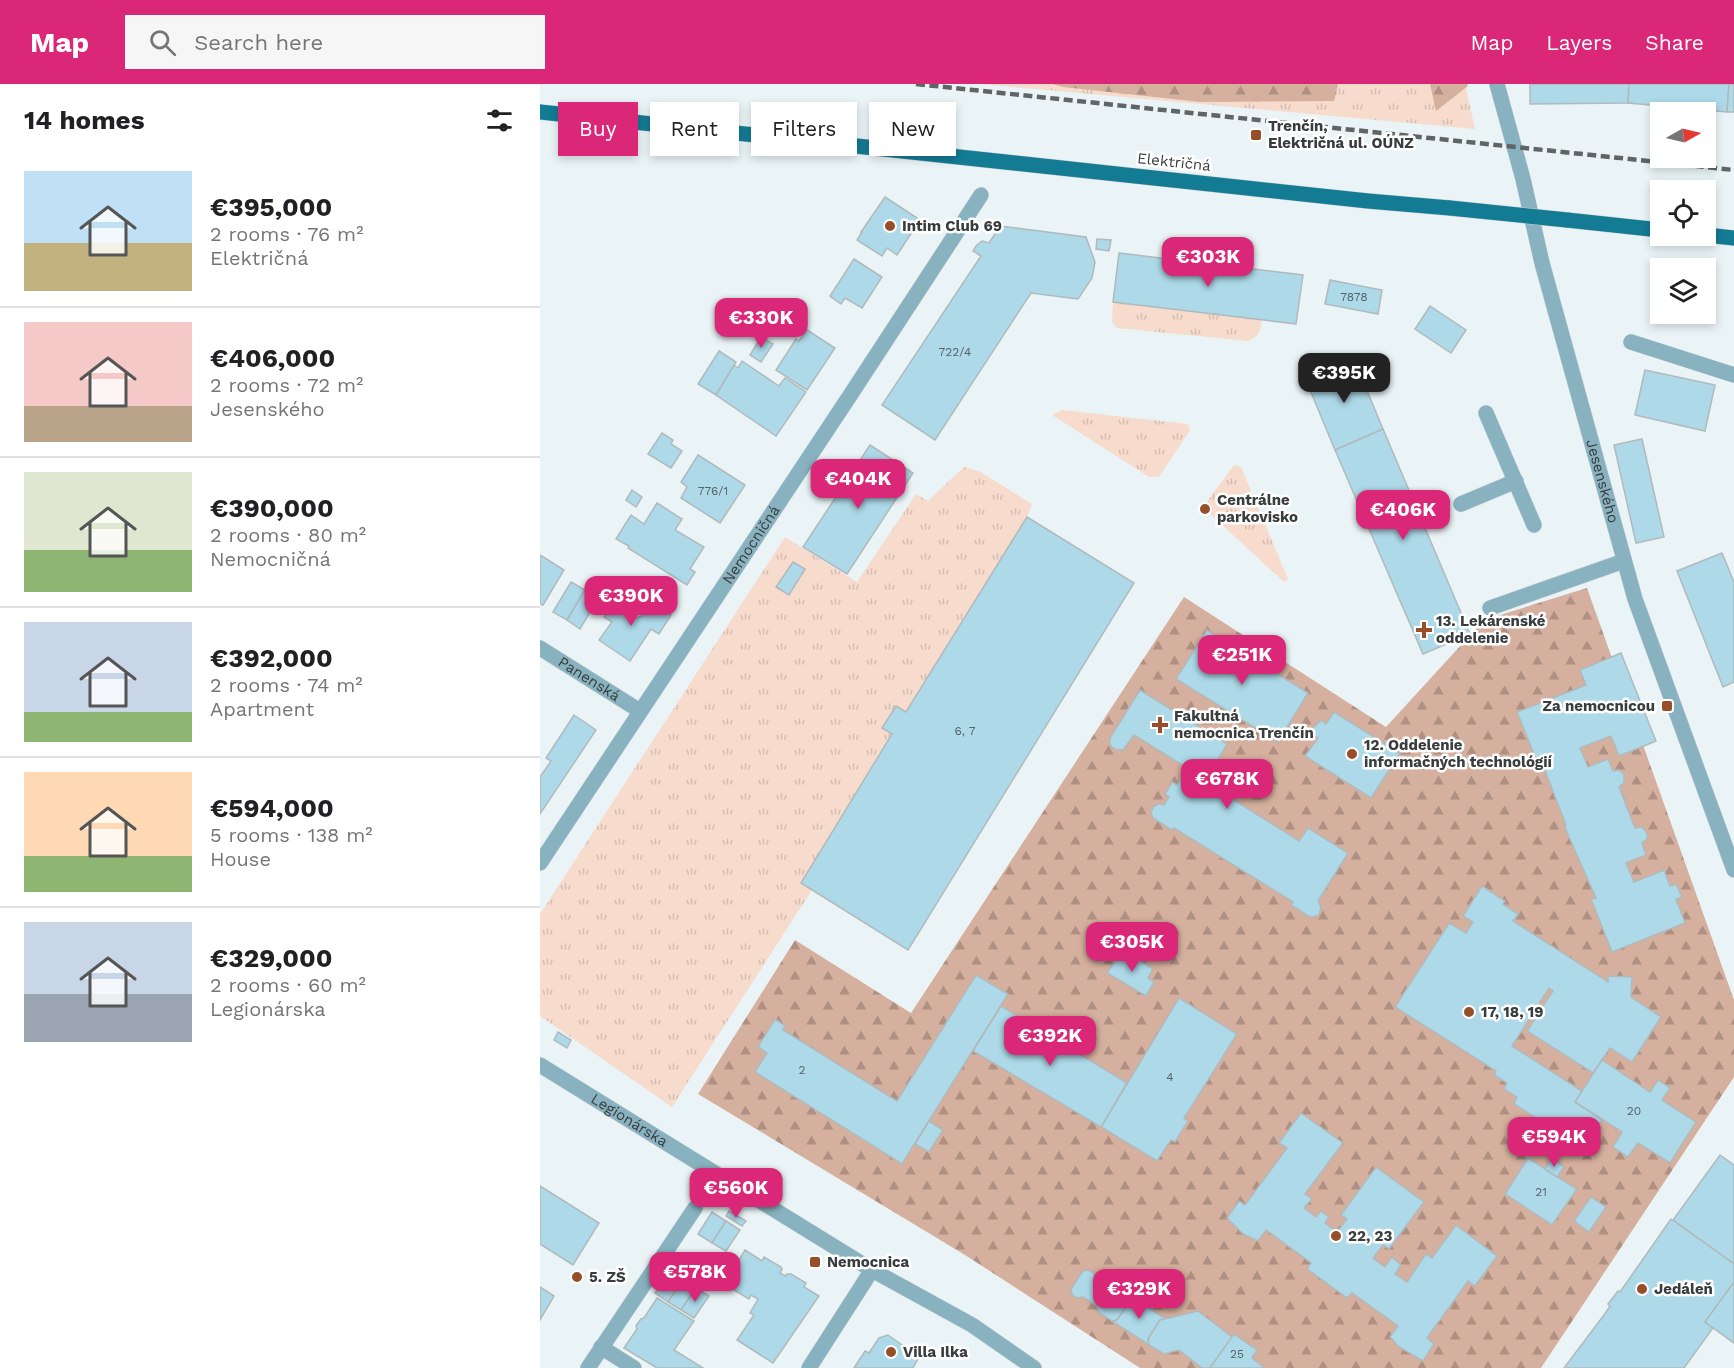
<!DOCTYPE html>
<html lang="en">
<head>
<meta charset="utf-8">
<style>
  body { margin:0; font-family:"Work Sans",sans-serif; background:#f6f6f6; color:#202124; height:100vh; display:flex; flex-direction:column; font-size:22px; white-space:nowrap }
  * { box-sizing:border-box; margin:0 }
  p { font-size:20px; color:#757577 }
  .icon { flex:none; width:33px; height:33px; fill:none; stroke:currentColor; stroke-width:2; stroke-linecap:round; stroke-linejoin:round }
  .map { position:relative; flex:1; overflow:hidden }
  .sheet { display:flex; flex-direction:column; background:#fff; width:540px }
  .sheet>* { flex:none }
  .guide { position:absolute; left:18px; top:18px; width:570px; height:54px; display:flex; gap:12px }
  .needle { width:39px; rotate:82deg }
  .fabs { position:absolute; left:1110px; top:18px; display:grid; gap:12px }
  .fabs a { display:grid; place-items:center; width:66px; height:66px; border-radius:0px; background:#fff; box-shadow:0 3px 9px #0003; font-size:30px }
  .price { position:absolute; translate:-50% -51px; padding:0 14px; border-radius:12px; background:#db2777; color:#fff; font-size:20px; line-height:39px; filter:drop-shadow(0 2px 3px #0008) }
  .price::after { content:''; position:absolute; left:50%; top:36px; width:18px; height:14px; margin-left:-9px; background:inherit; clip-path:polygon(0 0,100% 0,50% 100%) }
  .price.selected { background:#222; color:#fff }
  ul { padding:0; list-style:none }
  li { display:flex; align-items:center; gap:18px; height:150px; padding:0 24px }
  li+li { border-top:2px solid #e0e0e0 }
  li span { display:grid; place-items:center; flex:none; width:168px; height:120px; border-radius:0px; color:#555 }
  li>.icon { margin-inline-start:auto }
  span .icon { width:72px; height:72px; fill:#fffc; stroke-width:1 }
  li b { font-size:26px }
  h2 { display:flex; justify-content:space-between; align-items:center; height:72px; padding:0 24px; font-size:26px }
  .pill { padding:0 21px; border-radius:0px; background:#fff; box-shadow:0 3px 9px #0003; font-size:21px; line-height:54px }
  .pill.selected { background:#db2777; color:#fff }
  header { display:flex; align-items:center; gap:36px; box-sizing:border-box; height:84px; padding:0 30px; background:#db2777; color:#fff }
  header strong { font-size:28px }
  nav { display:flex; gap:33px; margin-inline-start:auto; font-size:21px }
  .search { width:420px; height:54px; background:#f6f6f6; display:flex; align-items:center; gap:15px; box-sizing:border-box; padding:0 21px; border-radius:0px; color:#757577; font-size:22px }
  main { display:flex; flex:1; min-height:0 }
  .map>svg:first-child { display:block }
  .grass { fill:url(#grass-tufts) }
  .forest { fill:url(#forest-firs) }
  .building { fill:#add9e8; stroke:#b0babd; stroke-width:1.5 }
  .lines { fill:none; stroke-linecap:round; stroke-linejoin:round }
  .minor-casing { stroke:#c7cfd2; stroke-width:16 }
  .major-casing { stroke:#c7cfd2; stroke-width:16 }
  .minor { stroke:#88b2c0; stroke-width:15 }
  .major { stroke:#147b95; stroke-width:15 }
  .rail { stroke:#5f6465; stroke-width:4.5; stroke-dasharray:9 4.5; stroke-linecap:butt }
  .major-bridge-casing { stroke:#c7cfd2; stroke-width:16; stroke-linecap:butt }
  .major-bridge { stroke:#147b95; stroke-width:15 }
  .poi-dot { fill:#964f29; stroke:#fff; stroke-width:2 }
  .labels { text-anchor:middle; stroke-width:5; stroke-linejoin:round; paint-order:stroke }
  .number-label { font-size:12px; fill:#566468 }
  .poi-label { font-size:15px; font-weight:bold; fill:#393d3e; stroke:#fff; text-anchor:start }
  .street-label { font-size:15px; fill:#393d3e; stroke:#fff }
</style>
</head>
<body>
<header>
<strong>Map</strong>
<div class="search"><svg class="icon" aria-label="search" viewBox="0 0 24 24"><circle cx="10" cy="10" r="6"/><path d="M15 15l6 6"/></svg>Search here</div>
<nav><a>Map</a><a>Layers</a><a>Share</a></nav>
</header>
<main>
<section class="sheet">
<h2>14 homes<svg class="icon" aria-label="filters" viewBox="0 0 24 24"><path d="M4 7h16M4 17h16"/><circle cx="9" cy="7" r="2"/><circle cx="15" cy="17" r="2"/></svg></h2>
<ul>
<li><span style="background:linear-gradient(#bfe0f5 60%,#c2b280 0)"><svg class="icon" aria-label="home" viewBox="0 0 24 24"><path d="M3 11l9-7 9 7M6 9v11h12V9"/></svg></span><div><b>€395,000</b><p>2 rooms · 76 m²</p><p>Električná</p></div></li>
<li><span style="background:linear-gradient(#f6c9c9 70%,#b9a48a 0)"><svg class="icon" aria-label="home" viewBox="0 0 24 24"><path d="M3 11l9-7 9 7M6 9v11h12V9"/></svg></span><div><b>€406,000</b><p>2 rooms · 72 m²</p><p>Jesenského</p></div></li>
<li><span style="background:linear-gradient(#dfe7d0 65%,#8fb573 0)"><svg class="icon" aria-label="home" viewBox="0 0 24 24"><path d="M3 11l9-7 9 7M6 9v11h12V9"/></svg></span><div><b>€390,000</b><p>2 rooms · 80 m²</p><p>Nemocničná</p></div></li>
<li><span style="background:linear-gradient(#c9d6e8 75%,#8fb573 0)"><svg class="icon" aria-label="home" viewBox="0 0 24 24"><path d="M3 11l9-7 9 7M6 9v11h12V9"/></svg></span><div><b>€392,000</b><p>2 rooms · 74 m²</p><p>Apartment</p></div></li>
<li><span style="background:linear-gradient(#ffd9b3 70%,#8fb573 0)"><svg class="icon" aria-label="home" viewBox="0 0 24 24"><path d="M3 11l9-7 9 7M6 9v11h12V9"/></svg></span><div><b>€594,000</b><p>5 rooms · 138 m²</p><p>House</p></div></li>
<li><span style="background:linear-gradient(#c9d6e8 60%,#9aa5b1 0)"><svg class="icon" aria-label="home" viewBox="0 0 24 24"><path d="M3 11l9-7 9 7M6 9v11h12V9"/></svg></span><div><b>€329,000</b><p>2 rooms · 60 m²</p><p>Legionárska</p></div></li>
</ul>
</section>
<div class="map">
<svg width="1194" height="1284" viewBox="0 0 1194 1284">
  <defs>
    <pattern id="grass-tufts" width="24" height="20" patternUnits="userSpaceOnUse" patternTransform="scale(1.5)"><rect width="24" height="20" fill="#f7dbcd"/><path d="M3 7l-1-3M5 7V3M7 7l1-3M15 17l-1-3M17 17v-4M19 17l1-3" fill="none" stroke="#d4bdb1"/></pattern>
    <pattern id="forest-firs" width="22" height="20" patternUnits="userSpaceOnUse" patternTransform="scale(1.5)"><rect width="22" height="20" fill="#d6b09e"/><path d="M5 1l3.5 6h-7zM16 11l3.5 6h-7z" fill="#af9082"/></pattern>
  </defs>
  <rect width="100%" height="100%" fill="#eaf4f7"/>
  <g class="grass">
    <polygon points="440,0 925,0 935,45"/>
    <path d="M573 218 722 236C720 247 719 253 708 257L577 244 572 238Z"/>
    <polygon points="522,326 648,340 650,346 619,393 609,393 512,331"/>
    <polygon points="694,381 701,383 748,495 744,498 667,427 666,419"/>
    <polygon points="424,383 439,387 492,420 487,433 366,628 356,622 343,643 352,650 261,799 272,806 132,1023 0,932 0,830 245,453 317,498 376,410 388,417"/>
  </g>
  <g class="forest">
    <polygon points="512,0 798,0 794,17 660,18 523,3"/>
    <polygon points="890,0 927,0 928,2 896,27"/>
    <polygon points="1047,504 1194,916 1194,993 1001,1284 600,1284 425,1171 158,1010 255,856 371,929 644,513 846,643 944,536"/>
  </g>
  <g class="building">
    <polygon points="990,0 1089,0 1088,19 990,20"/>
    <polygon points="1089,0 1189,0 1187,28 1088,19"/>
    <polygon points="1189,0 1194,0 1194,28 1187,28"/>
    <polygon points="345,113 380,136 357,171 347,164 342,172 317,156 322,148 321,148"/>
    <polygon points="460,142 546,153 555,178 552,194 538,215 491,209 395,356 342,321 441,172 433,167 436,162 442,157 449,159"/>
    <polygon points="557,155 571,156 569,167 556,165"/>
    <polygon points="579,169 763,191 756,240 573,218"/>
    <polygon points="314,175 342,193 322,224 305,214 301,220 290,212"/>
    <polygon points="790,196 842,206 838,230 785,220"/>
    <polygon points="890,222 926,246 911,269 875,245"/>
    <polygon points="267,246 295,264 267,306 236,286 256,255 259,257"/>
    <polygon points="221,253 233,260 221,278 210,271"/>
    <polygon points="179,267 196,278 176,311 158,300"/>
    <polygon points="813,273 843,345 795,366 765,294"/>
    <polygon points="202,277 239,302 245,294 266,308 236,352 176,311 194,281 198,284"/>
    <polygon points="1105,286 1175,301 1165,347 1095,331"/>
    <polygon points="843,345 930,550 883,570 795,366"/>
    <polygon points="122,349 133,356 131,360 142,367 131,384 108,370"/>
    <polygon points="1102,355 1124,453 1096,459 1074,361"/>
    <polygon points="330,361 373,389 307,490 263,463"/>
    <polygon points="158,371 205,401 180,439 141,414 147,403 141,398"/>
    <polygon points="92,406 102,413 96,423 86,416"/>
    <polygon points="117,419 142,435 135,446 164,463 150,485 155,488 147,501 88,464 89,462 76,455 91,431 104,440"/>
    <polygon points="487,433 594,499 368,866 261,799 352,650 342,644 356,622 366,628"/>
    <polygon points="1182,469 1194,498 1194,598 1183,603 1137,487"/>
    <polygon points="0,471 24,486 3,521 0,520"/>
    <polygon points="253,478 265,485 249,511 236,503"/>
    <polygon points="31,498 45,506 27,536 13,528"/>
    <polygon points="45,506 58,515 40,545 27,536"/>
    <polygon points="77,513 93,524 90,529 97,534 104,531 112,518 131,531 119,550 111,545 90,577 59,556 72,538 64,533"/>
    <polygon points="667,546 768,609 738,658 636,595"/>
    <polygon points="1081,569 1116,657 1079,672 1071,652 1040,664 1048,683 1068,675 1073,687 1079,686 1084,690 1084,699 1079,703 1095,744 1102,743 1107,749 1107,755 1102,759 1106,771 1086,779 1094,798 1124,786 1130,802 1136,800 1142,813 1136,815 1145,839 1072,868 1051,815 1056,814 1029,753 1024,741 1026,741 1002,679 998,680 977,628 1046,601 1040,586"/>
    <polygon points="600,606 687,660 673,684 695,698 686,711 759,757 768,744 808,769 778,817 781,823 779,831 772,833 768,832 751,821 753,818 634,744 632,746 613,734 611,729 613,723 618,720 624,721 629,713 625,710 632,698 637,701 647,684 594,651 583,666 574,665 570,661 570,654"/>
    <polygon points="794,628 860,669 831,714 765,672 778,654 772,650 773,644 781,636 786,640"/>
    <polygon points="34,631 56,646 0,730 0,693 11,677 6,674"/>
    <polygon points="942,802 965,817 963,820 976,829 979,829 973,837 1068,898 1068,892 1092,893 1091,913 1121,933 1092,978 1070,964 1053,989 987,947 1013,907 1009,904 972,962 1042,1007 1035,1018 1062,1036 1050,1053 1038,1045 1034,1050 1021,1041 1017,1047 974,1020 977,1013 964,1005 967,999 954,991 956,987 855,923 909,839 926,849 933,838 923,832"/>
    <polygon points="583,866 613,885 608,894 614,898 606,912 567,889"/>
    <polygon points="436,891 468,910 362,1080 215,988 227,969 218,963 235,935 245,942 243,946 357,1017"/>
    <polygon points="639,914 697,950 644,1034 648,1037 635,1058 631,1056 617,1077 561,1043"/>
    <polygon points="461,922 587,999 561,1043 433,967"/>
    <polygon points="18,948 31,956 27,964 14,956"/>
    <polygon points="1062,976 1110,1008 1118,996 1130,1004 1122,1016 1156,1038 1130,1079 1098,1059 1088,1073 1073,1063 1082,1048 1035,1018"/>
    <polygon points="761,1029 803,1059 765,1110 772,1115 764,1124 776,1133 781,1127 789,1133 785,1139 797,1148 807,1135 801,1131 836,1083 884,1118 849,1165 843,1161 833,1174 845,1183 852,1173 861,1181 855,1190 867,1198 886,1170 892,1174 916,1141 957,1172 935,1202 928,1197 887,1254 894,1260 883,1277 859,1263 850,1253 858,1242 812,1209 807,1214 767,1185 771,1179 726,1146 718,1157 703,1150 687,1134 699,1117 705,1121 747,1064 739,1059"/>
    <polygon points="389,1037 403,1046 389,1068 375,1060"/>
    <polygon points="1180,1071 1194,1081 1194,1180 1133,1136"/>
    <polygon points="988,1074 1037,1105 1012,1141 965,1110"/>
    <polygon points="1012,1075 1024,1083 1017,1093 1005,1085"/>
    <polygon points="0,1102 59,1139 33,1181 0,1160"/>
    <polygon points="1051,1113 1066,1123 1049,1148 1034,1137"/>
    <polygon points="189,1127 206,1137 202,1142 186,1132"/>
    <polygon points="172,1128 186,1137 172,1159 158,1150"/>
    <polygon points="1131,1135 1194,1180 1194,1198 1165,1238 1173,1244 1144,1284 1024,1284 1064,1231 1070,1222 1068,1220 1078,1207 1080,1208"/>
    <polygon points="186,1137 200,1146 186,1167 172,1159"/>
    <polygon points="205,1166 222,1177 224,1173 241,1183 242,1185 240,1189 245,1192 247,1190 251,1190 266,1199 264,1203 279,1212 233,1279 197,1256 214,1231 210,1229 218,1215 211,1211 209,1215 184,1200 190,1190 192,1191 195,1185 194,1184"/>
    <polygon points="548,1186 554,1189 555,1194 568,1203 575,1202 589,1211 590,1217 577,1236 572,1237 558,1228 557,1222 543,1213 537,1214 532,1211 531,1205 543,1187"/>
    <polygon points="130,1187 143,1195 128,1218 115,1209"/>
    <polygon points="143,1195 156,1204 141,1226 128,1218"/>
    <polygon points="1194,1198 1194,1259 1165,1238"/>
    <polygon points="0,1203 14,1212 0,1236"/>
    <polygon points="156,1204 169,1212 154,1234 141,1226"/>
    <polygon points="589,1211 626,1235 620,1236 608,1255 609,1261 572,1237 577,1236 590,1217"/>
    <polygon points="117,1214 154,1237 134,1266 163,1284 117,1284 84,1264 97,1245 96,1242 101,1235 104,1234"/>
    <polygon points="658,1227 692,1253 670,1284 662,1284 639,1266 624,1270 609,1261 608,1255 620,1236"/>
    <polygon points="694,1250 717,1266 712,1274 725,1284 670,1284"/>
    <polygon points="348,1251 379,1273 373,1284 314,1284 325,1267 329,1269 339,1254"/>
  </g>
  <g class="lines">
    <g class="minor-casing">
      <g id="minor">
        <path id="s1" d="M957 0 983 95 1002 179 1095 515 1194 786"/>
        <polyline points="1091,258 1194,291"/>
        <polyline points="946,329 994,441"/>
        <polyline points="921,420 976,397"/>
        <polyline points="950,524 1084,477"/>
        <path id="s2" d="M0 564 100 627"/>
        <path id="s3" d="M0 779 311 310 441 111"/>
        <path id="s4" d="M0 981 332 1186 432 1241 494 1284"/>
        <polyline points="61,1263 94,1284"/>
        <polyline points="48,1284 155,1124"/>
        <polyline points="269,1284 332,1186"/>
      </g>
    </g>
    <g class="major-casing">
      <g id="major">
        <polyline points="0,28 828,117 910,124"/>
        <polyline points="1027,136 1120,146"/>
        <polyline points="1166,151 1194,154"/>
      </g>
    </g>
    <use href="#minor" class="minor"/>
    <use href="#major" class="major"/>
    <polyline class="rail" points="376,0 1194,86"/>
    <g class="major-bridge-casing">
      <polyline id="major-bridge" points="910,124 1027,136"/>
    </g>
    <use href="#major-bridge" class="major-bridge"/>
  </g>
  <g class="poi-dot">
    <rect x="710" y="45" width="12" height="12" rx="3"/>
    <circle cx="350" cy="142" r="6"/>
    <circle cx="665" cy="425" r="6"/>
    <path d="M881 537h6v6h6v6h-6v6h-6v-6h-6v-6h6z"/>
    <rect x="1121" y="616" width="12" height="12" rx="3"/>
    <path d="M617 632h6v6h6v6h-6v6h-6v-6h-6v-6h6z"/>
    <circle cx="812" cy="670" r="6"/>
    <circle cx="929" cy="928" r="6"/>
    <circle cx="796" cy="1152" r="6"/>
    <rect x="269" y="1172" width="12" height="12" rx="3"/>
    <circle cx="37" cy="1193" r="6"/>
    <circle cx="1102" cy="1205" r="6"/>
    <circle cx="351" cy="1268" r="6"/>
  </g>
  <g class="labels">
    <g class="number-label">
      <text x="814" y="217">7878</text>
      <text x="415" y="272">722/4</text>
      <text x="173" y="411">776/1</text>
      <text x="425" y="651">6, 7</text>
      <text x="262" y="990">2</text>
      <text x="630" y="997">4</text>
      <text x="1094" y="1031">20</text>
      <text x="1001" y="1112">21</text>
      <text x="697" y="1274">25</text>
    </g>
    <g class="poi-label">
      <text x="728" y="47">Trenčín,<tspan x="728" dy="17">Električná ul. OÚNZ</tspan></text>
      <text x="362" y="147">Intim Club 69</text>
      <text x="677" y="421">Centrálne<tspan x="677" dy="17">parkovisko</tspan></text>
      <text x="896" y="542">13. Lekárenské<tspan x="896" dy="17">oddelenie</tspan></text>
      <text x="1115" y="627" text-anchor="end">Za nemocnicou</text>
      <text x="634" y="637">Fakultná<tspan x="634" dy="17">nemocnica Trenčín</tspan></text>
      <text x="824" y="666">12. Oddelenie<tspan x="824" dy="17">informačných technológií</tspan></text>
      <text x="941" y="933">17, 18, 19</text>
      <text x="808" y="1157">22, 23</text>
      <text x="287" y="1183">Nemocnica</text>
      <text x="49" y="1198">5. ZŠ</text>
      <text x="1114" y="1210">Jedáleň</text>
      <text x="363" y="1273">Villa Ilka</text>
    </g>
    <g class="street-label">
      <text transform="translate(634 78) rotate(6)" y="5">Električná</text>
      <text dy="5" stroke="none"><textPath href="#s1" startOffset="411">Jesenského</textPath></text>
      <text dy="5" stroke="none"><textPath href="#s3" startOffset="382">Nemocničná</textPath></text>
      <text dy="5" stroke="none"><textPath href="#s2" startOffset="58">Panenská</textPath></text>
      <text dy="5" stroke="none"><textPath href="#s4" startOffset="105">Legionárska</textPath></text>
    </g>
  </g>
</svg>
<div class="fabs">
<a><svg class="needle" viewBox="-14 -14 28 28"><path d="M0-13l5 13h-10z" fill="#e53935"/><path d="M0 13l5-13h-10z" fill="#757577"/></svg></a>
<a><svg class="icon" aria-label="locate" viewBox="0 0 24 24"><circle cx="12" cy="12" r="6"/><path d="M12 2v4M12 18v4M2 12h4M18 12h4"/></svg></a>
<a><svg class="icon" aria-label="layers" viewBox="0 0 24 24"><path d="M12 4l9 5-9 5-9-5zM3 14l9 5 9-5"/></svg></a>
</div>
<b class="price" style="left:668px;top:204px">€303K</b>
<b class="price" style="left:221px;top:265px">€330K</b>
<b class="price selected" style="left:804px;top:320px">€395K</b>
<b class="price" style="left:318px;top:426px">€404K</b>
<b class="price" style="left:863px;top:457px">€406K</b>
<b class="price" style="left:91px;top:543px">€390K</b>
<b class="price" style="left:702px;top:602px">€251K</b>
<b class="price" style="left:687px;top:726px">€678K</b>
<b class="price" style="left:592px;top:889px">€305K</b>
<b class="price" style="left:510px;top:983px">€392K</b>
<b class="price" style="left:1014px;top:1084px">€594K</b>
<b class="price" style="left:196px;top:1135px">€560K</b>
<b class="price" style="left:155px;top:1219px">€578K</b>
<b class="price" style="left:599px;top:1236px">€329K</b>
<div class="guide">
<a class="pill selected">Buy</a>
<a class="pill">Rent</a>
<a class="pill">Filters</a>
<a class="pill">New</a>
</div>
</div>
</main>
</body>
</html>
